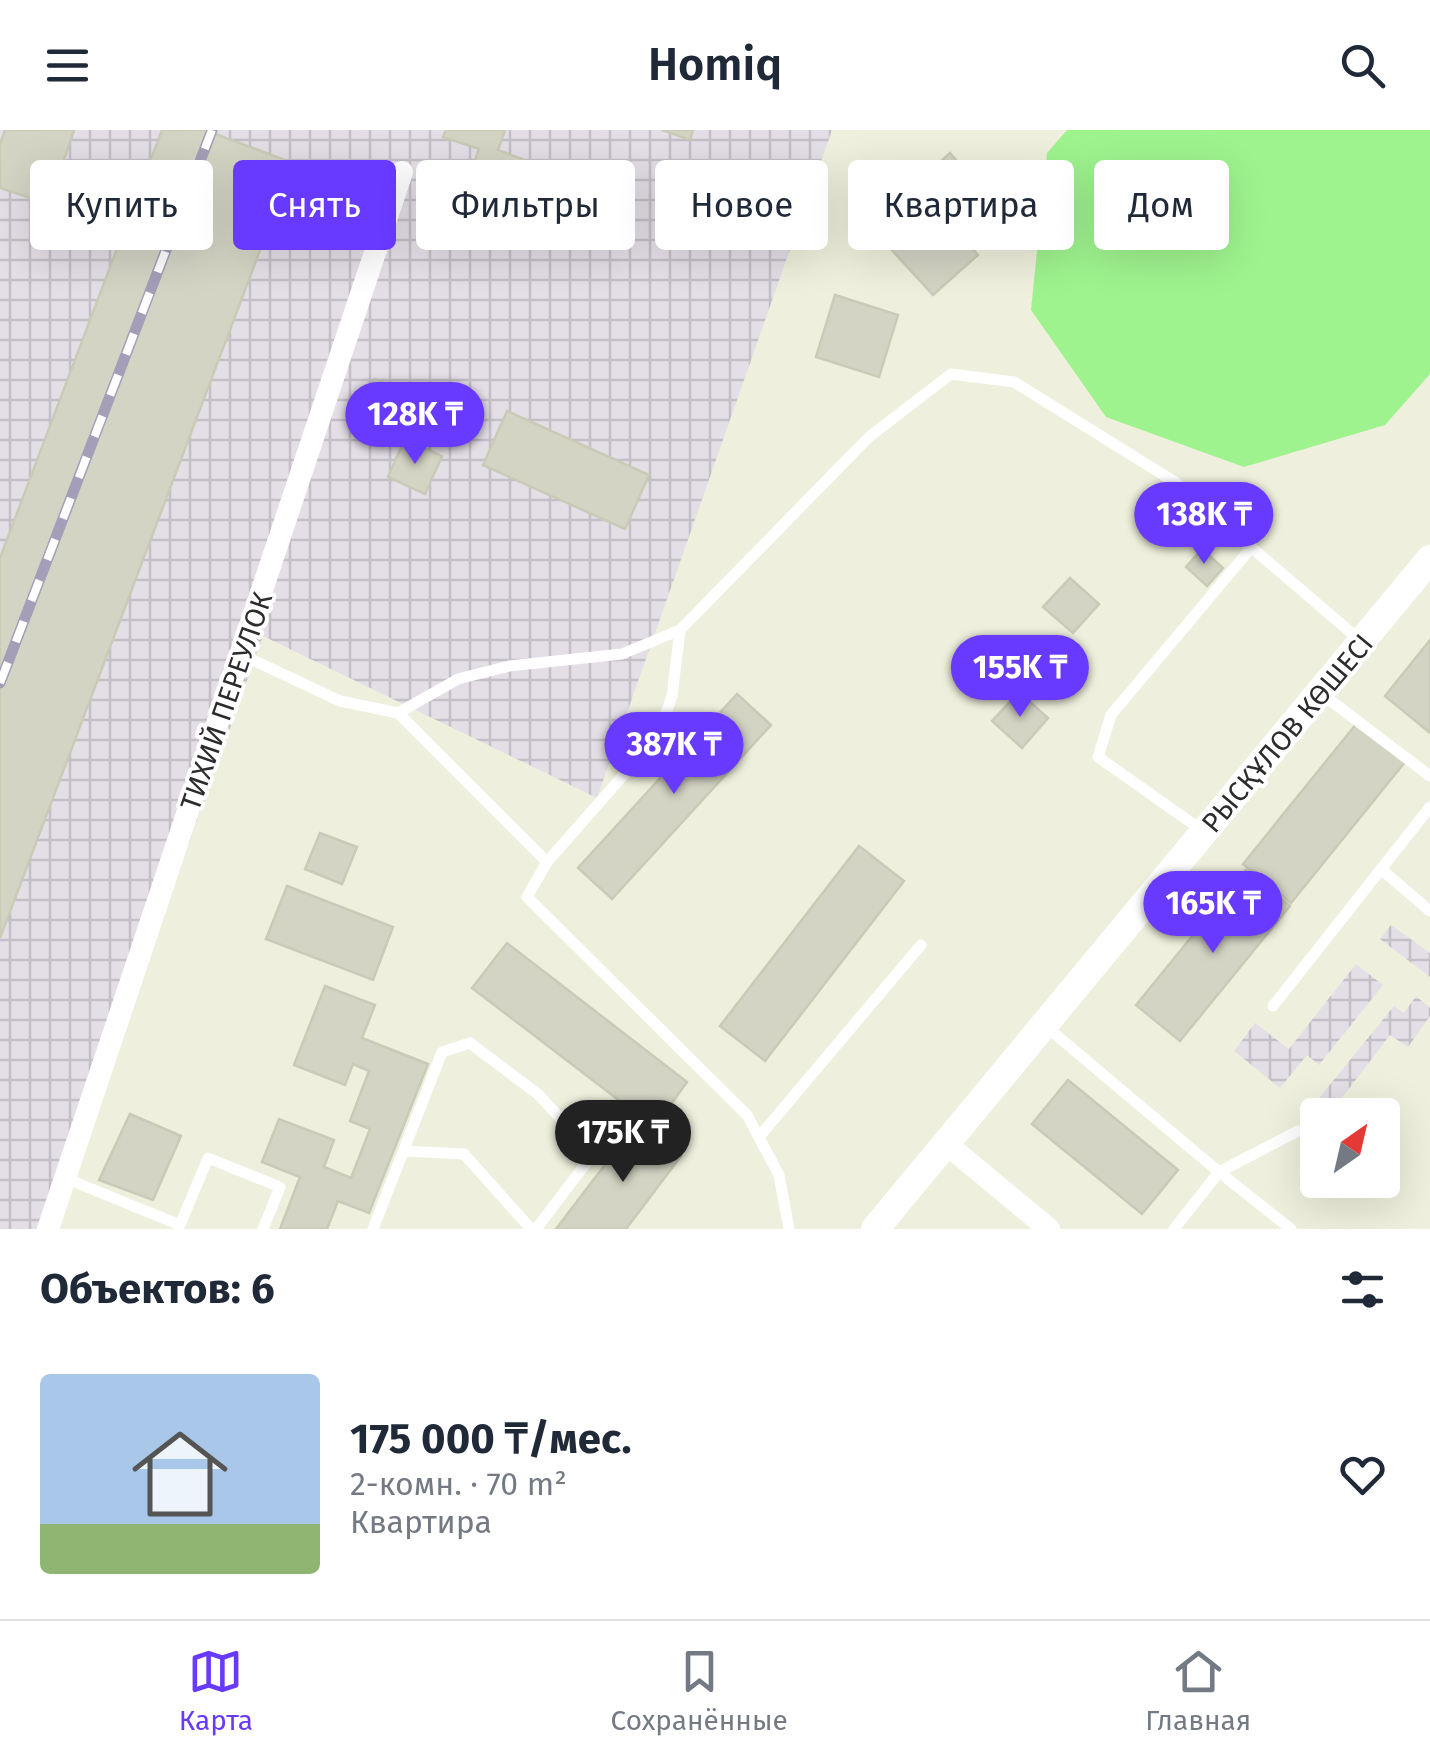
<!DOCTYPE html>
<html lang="ru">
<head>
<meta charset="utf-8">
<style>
  body { margin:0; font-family:"Fira Sans",sans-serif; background:#f6f6f7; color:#1f2937; height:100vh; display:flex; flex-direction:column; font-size:38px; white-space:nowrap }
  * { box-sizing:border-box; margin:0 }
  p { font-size:32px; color:#747a83 }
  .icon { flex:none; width:55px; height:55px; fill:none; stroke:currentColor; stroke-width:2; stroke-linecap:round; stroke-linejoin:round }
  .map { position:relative; height:1099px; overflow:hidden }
  .details { display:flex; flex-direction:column; background:#fff; flex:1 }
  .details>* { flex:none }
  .guide { position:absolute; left:30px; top:30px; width:1370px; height:90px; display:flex; gap:20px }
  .needle { width:65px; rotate:34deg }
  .fabs { position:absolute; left:1300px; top:968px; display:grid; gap:20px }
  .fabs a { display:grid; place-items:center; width:100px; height:100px; border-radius:10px; background:#fff; box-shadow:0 10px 40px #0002; font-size:50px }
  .price { position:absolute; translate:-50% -85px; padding:0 22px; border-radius:35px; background:#6839ff; color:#fff; font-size:32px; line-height:65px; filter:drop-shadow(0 2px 5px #0008) }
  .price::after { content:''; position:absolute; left:50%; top:60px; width:30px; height:22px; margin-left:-15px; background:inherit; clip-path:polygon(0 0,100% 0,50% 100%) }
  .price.current { background:#222; color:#fff }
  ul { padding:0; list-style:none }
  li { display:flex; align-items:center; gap:30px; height:250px; padding:0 40px }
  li+li { border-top:2px solid #e0e1e3 }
  li span { display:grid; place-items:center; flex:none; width:280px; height:200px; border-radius:10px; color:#555 }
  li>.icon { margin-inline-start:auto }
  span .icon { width:120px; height:120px; fill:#fffc; stroke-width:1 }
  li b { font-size:42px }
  h2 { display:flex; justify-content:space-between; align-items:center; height:120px; padding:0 40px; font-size:42px }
  .chip { padding:0 35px; border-radius:10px; background:#fff; box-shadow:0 10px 40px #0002; font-size:35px; line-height:90px }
  .chip.current { background:#6839ff; color:#fff }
  header { display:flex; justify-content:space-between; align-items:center; height:130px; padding:0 40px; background:#fff; font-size:45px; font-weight:600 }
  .tab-bar { display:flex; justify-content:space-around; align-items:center; height:140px; border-top:2px solid #e0e1e3; background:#fff; font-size:28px; color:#747a83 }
  .tab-bar a { display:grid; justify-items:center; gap:5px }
  .tab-bar .current { color:#6839ff }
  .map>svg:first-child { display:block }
  .industrial { fill:url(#industrial-grid) }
  .pitch { fill:#9ef38e }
  .building { fill:#d4d4c5; stroke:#c9cbb6; stroke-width:2.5 }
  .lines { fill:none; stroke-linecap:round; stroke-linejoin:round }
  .service { stroke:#fff; stroke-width:11 }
  .minor { stroke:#fff; stroke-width:22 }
  .tertiary { stroke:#fff; stroke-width:28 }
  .rail-casing { stroke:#a59eb8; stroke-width:11 }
  .rail { stroke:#fff; stroke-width:8; stroke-dasharray:22; stroke-linecap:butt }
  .labels { text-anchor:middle; stroke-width:8; stroke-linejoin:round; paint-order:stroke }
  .street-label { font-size:28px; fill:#2c2c2c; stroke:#fff }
</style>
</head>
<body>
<header><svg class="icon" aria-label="menu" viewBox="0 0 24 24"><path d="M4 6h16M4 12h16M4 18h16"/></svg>Homiq<svg class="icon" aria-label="search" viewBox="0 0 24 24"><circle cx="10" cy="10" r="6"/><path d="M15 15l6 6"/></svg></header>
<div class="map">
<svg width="1430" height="1099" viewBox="0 0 1430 1099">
  <defs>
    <pattern id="industrial-grid" width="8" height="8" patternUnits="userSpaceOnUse" patternTransform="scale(2.5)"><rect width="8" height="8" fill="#e4dee7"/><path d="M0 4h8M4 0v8" fill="none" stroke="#c4bfc6"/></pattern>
  </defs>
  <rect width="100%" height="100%" fill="#efefdd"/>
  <g class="industrial">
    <polygon points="0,0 832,0 597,668 263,506 51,1099 0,1099"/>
    <polygon points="1391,795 1430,823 1430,847 1380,809"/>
    <polygon points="1356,834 1383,855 1319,935 1307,925 1280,958 1234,921 1255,893 1289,919"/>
    <polygon points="1416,866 1430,878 1430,886 1408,917 1390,905 1341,969 1359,982 1356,985 1329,985 1315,973 1394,876 1404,883"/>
  </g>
  <polygon class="pitch" points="1067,0 1430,0 1430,244 1385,295 1244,337 1106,287 1031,180 1047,23"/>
  <g class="building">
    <polygon points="5,0 74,0 49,74 0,58 0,15"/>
    <polygon points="162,0 205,0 293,33 0,808 0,428"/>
    <polygon points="446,0 505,0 498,20 530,32 501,112 452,95 479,19 443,7"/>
    <polygon points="662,0 693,0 690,10"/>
    <polygon points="950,23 980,57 945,88 978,125 933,165 890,118 910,101 889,78"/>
    <polygon points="835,165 898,185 879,247 816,227"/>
    <polygon points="375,249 413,265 402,292 364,277"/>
    <polygon points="507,281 649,345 625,399 483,335"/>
    <polygon points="405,309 442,326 425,364 388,347"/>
    <polygon points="1202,419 1223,438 1207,456 1186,437"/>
    <polygon points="1070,448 1099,474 1073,503 1043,477"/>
    <polygon points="1430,510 1430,600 1429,602 1385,566"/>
    <polygon points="1019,562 1048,588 1022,618 992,591"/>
    <polygon points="737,564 771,595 612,769 578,738"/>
    <polygon points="1357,593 1405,632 1291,773 1243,734"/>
    <polygon points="320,703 357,717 342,754 305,739"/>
    <polygon points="859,716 904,751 765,931 720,896"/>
    <polygon points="1246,740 1290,776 1180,911 1136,875"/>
    <polygon points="287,756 393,797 373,850 266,809"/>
    <polygon points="507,813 687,952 659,991 637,984 472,858"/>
    <polygon points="325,856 375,875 362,908 428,934 369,1083 338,1071 327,1099 280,1099 300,1047 262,1032 279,989 334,1010 324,1037 351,1048 370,999 350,991 369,941 353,934 345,955 294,935"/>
    <polygon points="1068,950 1178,1040 1142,1084 1032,994"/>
    <polygon points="130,984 181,1006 153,1070 99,1050"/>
    <polygon points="630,1002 657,1008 681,1026 626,1099 556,1099"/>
  </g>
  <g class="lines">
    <g class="service">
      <polyline points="242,525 340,571 398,583 547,732 527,767 747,985 779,1045 789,1099"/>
      <polyline points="1322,564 1430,646"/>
      <polyline points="398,583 458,549 509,536 622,524 680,500 869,307 951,244 1014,252 1175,352 1362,512"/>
      <polyline points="1203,701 1098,627 1111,585 1251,418"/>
      <polyline points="547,732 658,606 672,566 680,500"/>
      <polyline points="1381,739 1430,781"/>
      <polyline points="1273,876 1430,677"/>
      <polyline points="1043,894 1219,1042 1174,1099"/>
      <polyline points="759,1007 921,815"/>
      <polyline points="404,1021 464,1024 531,1099"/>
      <polyline points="65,1048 180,1095 208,1028 280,1057 263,1099"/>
      <polyline points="373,1099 442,922 470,913 539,965 593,1024 536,1099"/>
      <polyline points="1291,1099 1219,1042 1298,1001"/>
    </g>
    <g class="minor">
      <polyline points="944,1012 1049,1099"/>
      <polyline points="48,1099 402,42"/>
    </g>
    <polyline class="tertiary" points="875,1099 1430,429"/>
    <g class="rail-casing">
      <polyline id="rail" points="0,553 212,0"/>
    </g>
    <use href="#rail" class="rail"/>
  </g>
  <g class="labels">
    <g class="street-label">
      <text transform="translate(226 571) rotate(-71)" y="10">ТИХИЙ ПЕРЕУЛОК</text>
      <text transform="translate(1287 603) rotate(-50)" y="10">РЫСҚҰЛОВ КӨШЕСІ</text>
    </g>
  </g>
</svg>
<div class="fabs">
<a><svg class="needle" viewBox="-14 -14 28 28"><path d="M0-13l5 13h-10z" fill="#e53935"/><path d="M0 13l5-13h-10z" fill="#747a83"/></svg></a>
</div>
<b class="price" style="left:415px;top:337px">128K ₸</b>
<b class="price" style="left:1204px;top:437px">138K ₸</b>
<b class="price" style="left:1020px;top:590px">155K ₸</b>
<b class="price" style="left:674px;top:667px">387K ₸</b>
<b class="price" style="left:1213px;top:826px">165K ₸</b>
<b class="price current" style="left:623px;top:1055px">175K ₸</b>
<div class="guide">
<a class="chip">Купить</a>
<a class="chip current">Снять</a>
<a class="chip">Фильтры</a>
<a class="chip">Новое</a>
<a class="chip">Квартира</a>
<a class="chip">Дом</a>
</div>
</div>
<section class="details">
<h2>Объектов: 6<svg class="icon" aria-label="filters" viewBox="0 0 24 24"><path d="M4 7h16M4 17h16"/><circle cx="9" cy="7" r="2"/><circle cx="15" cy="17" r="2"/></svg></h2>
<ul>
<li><span style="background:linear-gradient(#a9c7e8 75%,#8fb573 0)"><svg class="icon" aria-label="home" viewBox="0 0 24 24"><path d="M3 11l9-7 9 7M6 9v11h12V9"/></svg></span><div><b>175 000 ₸/мес.</b><p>2-комн. · 70 m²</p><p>Квартира</p></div><svg class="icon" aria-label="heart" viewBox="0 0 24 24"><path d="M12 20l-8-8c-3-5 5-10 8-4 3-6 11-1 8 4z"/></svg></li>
</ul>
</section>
<nav class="tab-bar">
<a class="current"><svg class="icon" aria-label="map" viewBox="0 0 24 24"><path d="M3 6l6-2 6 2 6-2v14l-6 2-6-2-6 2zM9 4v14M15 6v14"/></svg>Карта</a>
<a><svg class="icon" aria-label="saved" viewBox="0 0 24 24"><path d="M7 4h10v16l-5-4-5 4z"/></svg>Сохранённые</a>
<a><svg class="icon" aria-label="home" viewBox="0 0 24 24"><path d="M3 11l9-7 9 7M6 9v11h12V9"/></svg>Главная</a>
</nav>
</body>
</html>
